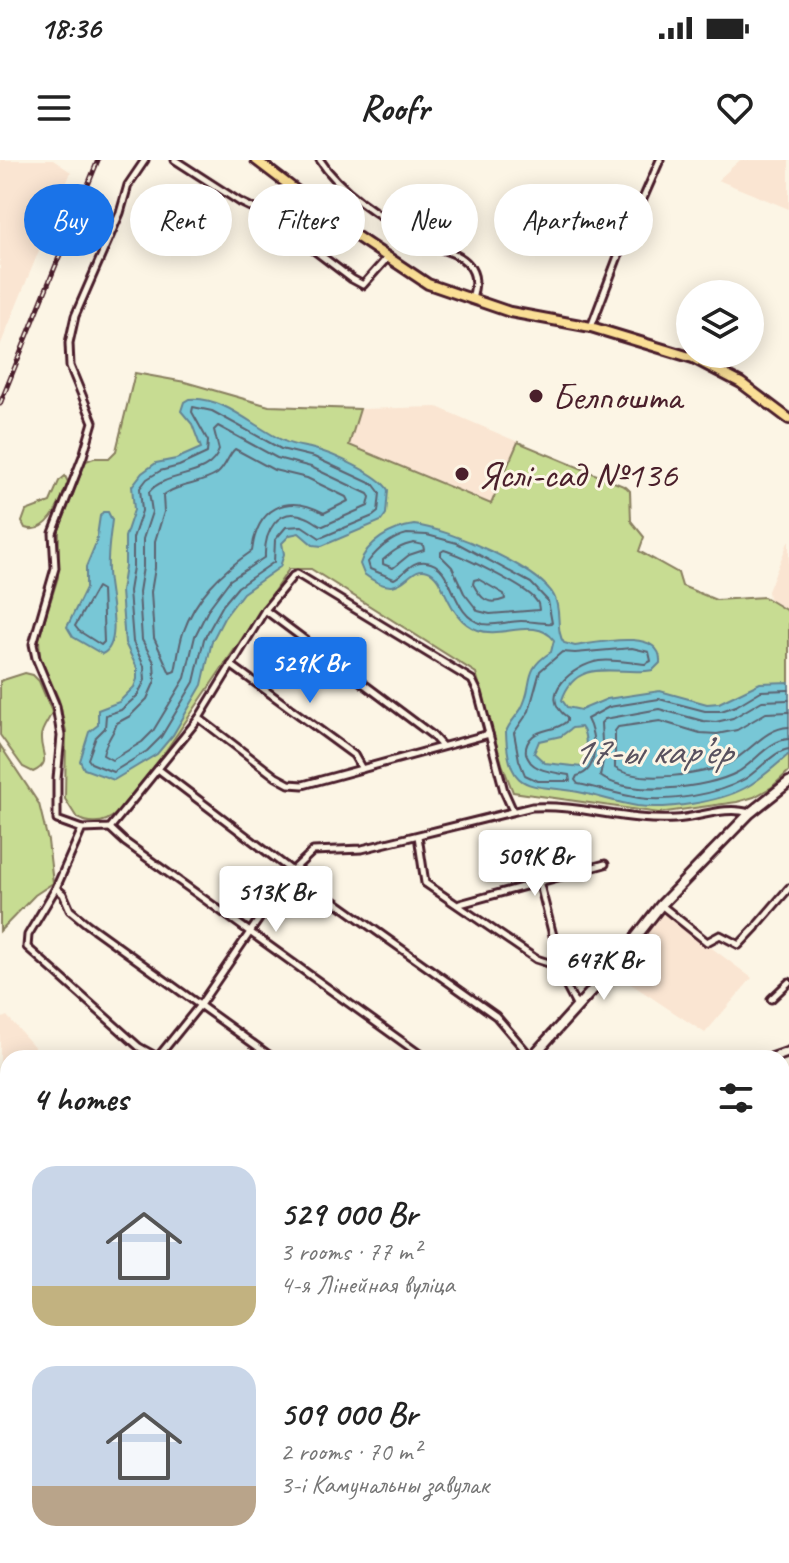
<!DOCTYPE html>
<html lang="en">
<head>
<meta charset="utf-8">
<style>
  body { margin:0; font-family:Caveat,sans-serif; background:#f6f6f6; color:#222; height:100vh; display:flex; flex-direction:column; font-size:30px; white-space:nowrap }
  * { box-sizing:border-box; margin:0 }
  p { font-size:26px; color:#767676 }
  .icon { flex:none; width:44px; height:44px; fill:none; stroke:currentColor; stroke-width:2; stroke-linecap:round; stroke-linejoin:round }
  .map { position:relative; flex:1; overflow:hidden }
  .details { position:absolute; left:0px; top:890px; width:790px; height:514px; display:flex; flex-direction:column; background:#fff; border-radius:24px 24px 0 0; box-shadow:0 4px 20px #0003 }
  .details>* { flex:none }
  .hud { position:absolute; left:24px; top:24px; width:742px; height:72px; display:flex; gap:16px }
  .controls { position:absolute; left:676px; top:120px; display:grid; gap:16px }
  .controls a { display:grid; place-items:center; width:88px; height:88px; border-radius:50%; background:#fff; box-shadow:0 4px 20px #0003; font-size:40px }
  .price { position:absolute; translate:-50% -68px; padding:0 18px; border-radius:8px; background:#fff; color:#222; font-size:26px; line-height:52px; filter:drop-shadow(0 2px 4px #0008) }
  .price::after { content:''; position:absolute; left:50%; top:48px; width:24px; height:18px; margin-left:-12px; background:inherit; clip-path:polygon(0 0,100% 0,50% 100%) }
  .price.selected { background:#1a73e8; color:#fff }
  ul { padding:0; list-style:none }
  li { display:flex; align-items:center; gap:24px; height:200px; padding:0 32px }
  li span { display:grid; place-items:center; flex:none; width:224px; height:160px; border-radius:24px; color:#555 }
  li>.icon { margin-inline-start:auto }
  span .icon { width:96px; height:96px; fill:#fffc; stroke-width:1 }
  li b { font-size:34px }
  h2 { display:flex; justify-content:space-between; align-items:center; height:96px; padding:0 32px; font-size:34px }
  .tag { padding:0 28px; border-radius:36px; background:#fff; box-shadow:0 4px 20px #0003; font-size:28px; line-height:72px }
  .tag.selected { background:#1a73e8; color:#fff }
  .status { display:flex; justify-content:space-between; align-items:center; height:56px; padding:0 40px; background:#fff; direction:ltr }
  .status svg { height:22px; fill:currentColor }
  header { display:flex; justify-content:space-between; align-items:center; height:104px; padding:0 32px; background:#fff; font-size:36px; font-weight:600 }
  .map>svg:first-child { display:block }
  .built { fill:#fae5d2 }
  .green { fill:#c7dc92; stroke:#887e5e; stroke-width:2 }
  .water { fill:#78c7d6; stroke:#668492; stroke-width:2; fill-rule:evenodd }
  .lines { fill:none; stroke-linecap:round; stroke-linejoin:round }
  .shore { stroke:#5c626f; stroke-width:2 }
  .street-casing { stroke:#4a1f2b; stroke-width:11 }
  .secondary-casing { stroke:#4a1f2b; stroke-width:14 }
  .primary-casing { stroke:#4a1f2b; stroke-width:14 }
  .street { stroke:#fcf5e5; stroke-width:5 }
  .secondary { stroke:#fcf5e5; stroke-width:8 }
  .primary { stroke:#fbdf96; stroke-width:8 }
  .rail-casing { stroke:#4a1f2b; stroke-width:5 }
  .rail { stroke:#fcf5e5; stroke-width:2; stroke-dasharray:6; stroke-linecap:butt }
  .poi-dot { fill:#4a1f2b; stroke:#fcf5e5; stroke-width:3 }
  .labels { text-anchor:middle; stroke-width:6; stroke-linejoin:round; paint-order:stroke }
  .poi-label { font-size:38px; fill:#4a1f2b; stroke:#fcf5e5; text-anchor:start }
  .water-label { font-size:40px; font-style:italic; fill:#58515e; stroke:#fcf5e5 }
</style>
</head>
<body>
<div class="status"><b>18:36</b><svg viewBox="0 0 49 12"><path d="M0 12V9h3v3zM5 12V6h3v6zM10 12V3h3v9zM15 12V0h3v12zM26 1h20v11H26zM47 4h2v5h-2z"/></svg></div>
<header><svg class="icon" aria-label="menu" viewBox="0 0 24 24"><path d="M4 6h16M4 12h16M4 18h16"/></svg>Roofr<svg class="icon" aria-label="heart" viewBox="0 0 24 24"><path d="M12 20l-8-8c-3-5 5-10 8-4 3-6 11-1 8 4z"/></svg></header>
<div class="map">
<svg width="789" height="1403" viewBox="0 0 789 1403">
  <rect width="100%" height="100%" fill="#fcf5e5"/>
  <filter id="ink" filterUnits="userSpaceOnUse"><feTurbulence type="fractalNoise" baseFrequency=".0125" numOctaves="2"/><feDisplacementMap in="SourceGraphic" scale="16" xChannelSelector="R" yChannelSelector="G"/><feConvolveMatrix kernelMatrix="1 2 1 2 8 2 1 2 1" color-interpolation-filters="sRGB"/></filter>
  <g filter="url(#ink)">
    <g class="built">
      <polygon points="0,0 53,0 71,12 0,186"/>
      <polygon points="740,0 789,0 789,49 718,20"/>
      <polygon points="437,247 518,282 492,344 349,285 360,249"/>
      <polygon points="789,380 789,451 769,439 768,431"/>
      <polygon points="662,751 752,818 705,873 616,814"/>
      <polygon points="7,856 44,898 8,898 8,1027 0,1024 0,859"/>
    </g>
    <g class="green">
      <path d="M135 213 185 222 269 246 360 249 349 285 491 344 518 282 626 327 630 331 631 361 644 377 639 391 678 413 682 426 716 440 764 437 789 452V611L772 627 754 637 737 642 659 653 513 632 502 604 476 513 311 409H289L163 595 118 652C106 664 92 665 77 658L65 639 66 571 59 540 40 497 39 478 58 417 59 370 86 301 94 298H109L116 291Z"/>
      <path d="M65 316 68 322C61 340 50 376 25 368L22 362 26 351 50 342 59 321Z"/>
      <path d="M25 513 33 515 39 521 52 552C49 561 41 568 41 577 40 593 53 603 33 612L23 607 0 575V521Z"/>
      <polygon points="0,585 39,644 48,681 53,723 35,735 0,771"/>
    </g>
    <g class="water">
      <path d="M189 239C222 235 255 268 284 281 293 286 304 286 314 289 331 293 380 315 388 330L386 354 381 361 322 386 313 385 299 373 290 375 282 383 284 394 280 407 243 433 224 458 212 481 202 525 173 575 157 594 114 620 84 609 80 601 89 572 98 565V550L119 542 134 527 137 519V508L125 483 121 431 125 407V377L134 350 132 326 142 313 156 303 176 299 201 288 192 264 181 251 184 242Z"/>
      <path d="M103 352H108L112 360C110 377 107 394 108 411 108 431 124 485 102 494L73 477 67 467 86 428V407L96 383 100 356Z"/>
      <path d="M414 365C446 368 540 408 554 436 562 451 555 471 564 483L575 486C596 483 663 467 660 503L653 510C622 517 577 494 562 540L567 547 581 550 607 539 660 531 707 544 719 543 760 523 789 522V594C775 606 761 619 745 628 719 642 667 650 637 646 618 643 601 637 583 633 534 622 508 639 506 572 509 563 516 557 521 549 535 524 521 511 551 492L554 480C536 456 501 479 478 470 446 459 446 417 428 411 406 403 405 446 364 414L360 404C366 382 392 368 414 365ZM581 567C588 575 587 598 582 607L545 603 534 593 539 581 561 576 572 568Z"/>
    </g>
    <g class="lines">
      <g class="shore">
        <polygon points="193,247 212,251 281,289 314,297 374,325 380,333 378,352 373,356 320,378 302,366 286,367 275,380 274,402 238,427 223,445 204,479 194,522 161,577 147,591 113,612 91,603 88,599 96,577 105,568 106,555 121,550 137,536 145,520 144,506 133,482 129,431 133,407 133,378 142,351 140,328 147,319 160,311 179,306 207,293 208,281 192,252"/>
        <path d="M218 266 277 298 311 307 368 334 370 337 368 346 323 366C317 364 312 359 306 357 277 345 264 373 265 397L230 420 209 448 195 476 185 518 153 571 142 582 112 600 103 595C105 582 113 575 117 563L130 556 147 539 155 521 154 502 142 480 139 432 143 407V379L152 352 149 332C167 310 209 320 219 290L214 270Z"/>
        <path d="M235 289 274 310 307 318 346 337 348 341 324 353C286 333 257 348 252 391 221 412 196 436 183 473 179 485 178 498 175 511L170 513 154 478 151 432 155 408V381L164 352 163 336C176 324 201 325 217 314 226 307 228 295 235 289Z"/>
        <path d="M407 374 427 375 457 383 531 423 548 441 552 463C543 464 531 461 521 461 509 461 495 466 483 464 449 456 456 405 426 402 411 400 405 414 394 419L370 409 368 402C378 389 391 378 407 374Z"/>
        <path d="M414 383 423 385 424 390 409 395 393 408 383 404V400C392 392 401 385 414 383Z"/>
        <path d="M444 390C461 395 523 426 534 438 539 444 538 443 539 450L490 454 478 451 464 433 452 407 441 396V392Z"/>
        <path d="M478 419 504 434 505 439C488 446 481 439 473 424L474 420Z"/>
        <polygon points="97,427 102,430 104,482 101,485 79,471 75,466"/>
        <path d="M632 488 649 492 651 501 645 504C630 503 614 499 599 501 574 505 536 535 567 557V561C557 571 543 568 533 576 528 580 525 587 526 593 530 612 554 612 569 615L570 621H538L525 615 519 600 514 573 529 551 540 511 562 492 575 493Z"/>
        <path d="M789 530 761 531 736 546 721 551H705L659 539 609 547 587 559C596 575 600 611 577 616L575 620 578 624C599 628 619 635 639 638 670 642 716 635 743 620 758 612 773 591 789 589"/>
        <path d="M789 540 762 541 733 558 716 562 703 561 659 549 605 559 601 563 603 601 600 616C629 637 707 629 738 612 755 602 769 580 789 579"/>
        <path d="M789 552 766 553 737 570 717 574 700 573 660 561 618 567 615 571V608C639 624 705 615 731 602 751 591 765 568 789 567"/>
      </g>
      <g class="street-casing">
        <g id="street">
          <polyline points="175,0 240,42 269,56 352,119 363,125 387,98"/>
          <path d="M320 0C342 35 393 65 429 84 442 90 459 93 468 104 478 116 475 126 472 140"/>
          <polyline points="591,167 620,91 660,0"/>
          <polyline points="265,450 432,575 442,586"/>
          <polyline points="231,505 354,595 362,609"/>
          <polyline points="199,558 276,617 289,624 303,625 489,574"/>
          <polyline points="158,609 292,711 496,856 531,897"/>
          <polyline points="110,668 125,682 425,898"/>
          <polyline points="82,669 57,660 57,619 61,576 56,546 36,498 33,484 55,408 53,373 83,296 93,262 70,206 69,183 75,156 120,53 128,25 145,0"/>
          <polyline points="418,676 425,723 536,799 561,807"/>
          <polyline points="539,721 566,826 577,847"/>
          <polyline points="56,728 63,734 70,750 87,764 273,898"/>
          <polyline points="460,744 605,704"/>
          <polyline points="661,745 707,782 720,775 739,785 756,767"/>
          <polyline points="758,764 789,728"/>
          <polyline points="771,839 789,822"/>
          <polyline points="538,890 548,898"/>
          <path d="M158 897 200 845 292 711 313 691 362 689 532 647C580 644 626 662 675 659 698 658 726 645 749 653"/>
          <polyline points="159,898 139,887 27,787 28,775 56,728 82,669 110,668 199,558 265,450 293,416 297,414 304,418 472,520 478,532 504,631 513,651"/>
          <polyline points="0,1105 8,1110"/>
          <polyline points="782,1321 789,1319"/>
          <polyline points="782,1354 789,1355"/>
          <polyline points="532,1403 538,1396"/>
        </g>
      </g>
      <g class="secondary-casing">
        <g id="secondary">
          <polyline points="531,898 607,814 661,745 750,653 789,622"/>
          <polyline points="772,898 789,892"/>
          <polyline points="782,1224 789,1222"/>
          <polyline points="80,1396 82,1403"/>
          <polyline points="239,1403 263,1396"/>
        </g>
      </g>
      <g class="primary-casing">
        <polyline id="primary" points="256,0 353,74 428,124 510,152 591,167 693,198 741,223 789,259"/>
      </g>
      <use href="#street" class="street"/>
      <use href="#secondary" class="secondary"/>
      <use href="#primary" class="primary"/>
      <g class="rail-casing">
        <polyline id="rail" points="0,244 98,0"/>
      </g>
      <use href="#rail" class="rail"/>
    </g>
  </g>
  <g class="poi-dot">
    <circle cx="536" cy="236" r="8"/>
    <circle cx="462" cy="314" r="8"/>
  </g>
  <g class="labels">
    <g class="poi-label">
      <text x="552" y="249">Белпошта</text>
      <text x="478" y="327">Яслі-сад №136</text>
    </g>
    <g class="water-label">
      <text x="651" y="604">17-ы кар’ер</text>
    </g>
  </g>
</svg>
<div class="controls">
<a><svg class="icon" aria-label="layers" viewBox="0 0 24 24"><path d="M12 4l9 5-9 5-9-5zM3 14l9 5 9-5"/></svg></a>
</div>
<b class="price selected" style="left:310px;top:545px">529K Br</b>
<b class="price" style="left:535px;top:738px">509K Br</b>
<b class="price" style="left:276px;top:774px">513K Br</b>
<b class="price" style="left:604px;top:842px">647K Br</b>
<div class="hud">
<a class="tag selected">Buy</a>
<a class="tag">Rent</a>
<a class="tag">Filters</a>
<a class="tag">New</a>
<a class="tag">Apartment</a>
</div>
<section class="details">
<h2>4 homes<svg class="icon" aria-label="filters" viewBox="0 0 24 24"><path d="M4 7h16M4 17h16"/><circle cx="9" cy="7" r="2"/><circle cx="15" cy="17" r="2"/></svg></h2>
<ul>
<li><span style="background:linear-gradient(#c9d6e8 75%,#c2b280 0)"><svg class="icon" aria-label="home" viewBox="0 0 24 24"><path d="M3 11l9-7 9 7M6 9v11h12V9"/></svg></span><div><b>529 000 Br</b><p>3 rooms · 77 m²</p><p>4-я Лінейная вуліца</p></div></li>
<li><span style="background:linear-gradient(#c9d6e8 75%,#b9a48a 0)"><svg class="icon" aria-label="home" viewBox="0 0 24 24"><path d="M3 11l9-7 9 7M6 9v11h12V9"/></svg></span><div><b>509 000 Br</b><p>2 rooms · 70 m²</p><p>3-і Камунальны завулак</p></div></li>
</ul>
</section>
</div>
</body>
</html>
